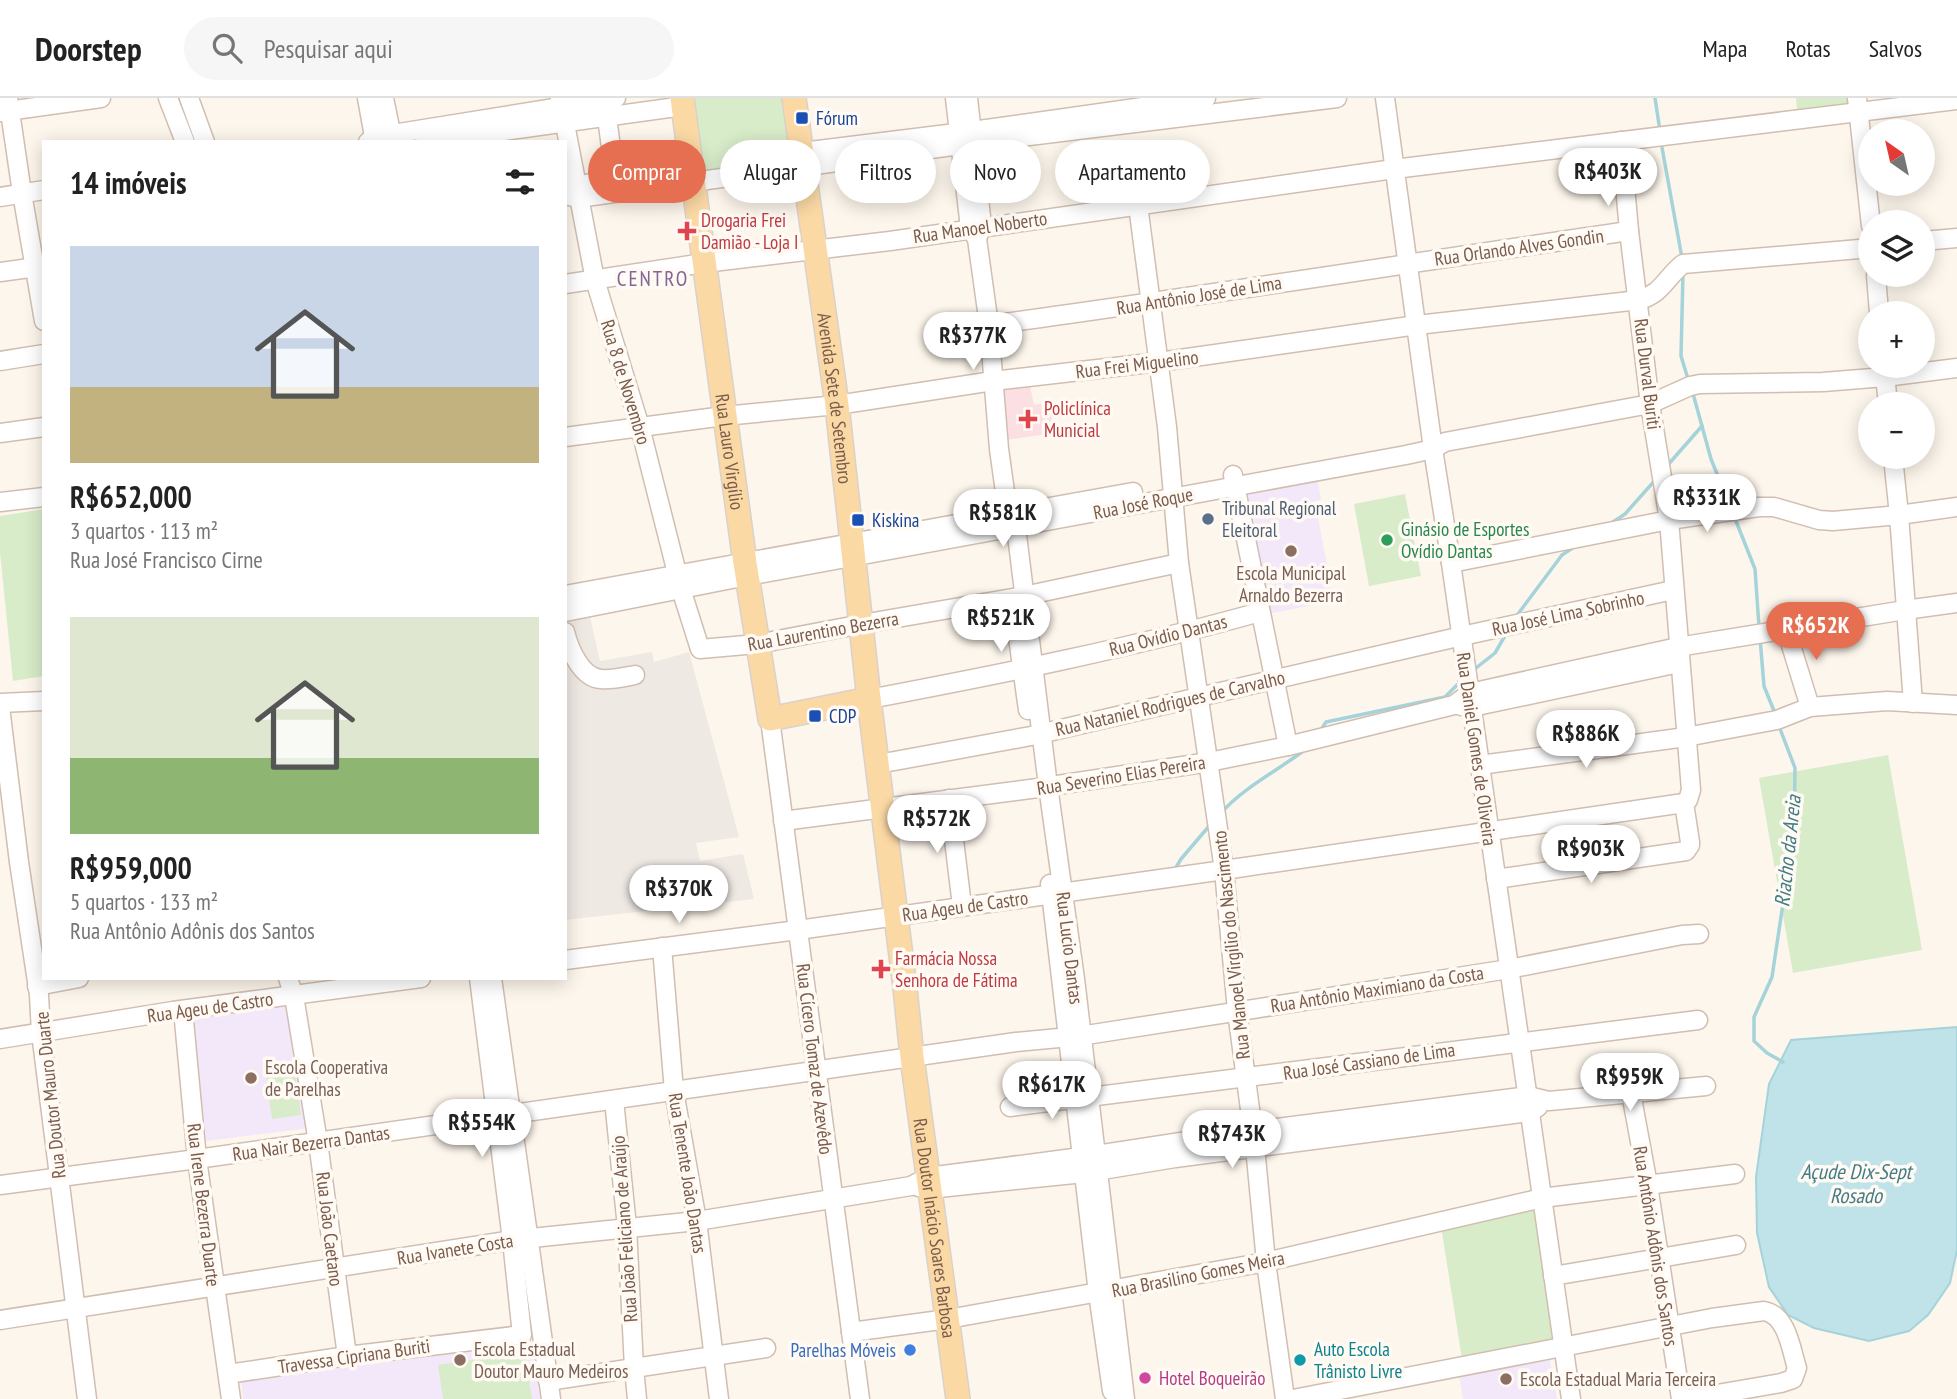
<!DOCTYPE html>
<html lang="pt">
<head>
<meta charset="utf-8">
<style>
  body { margin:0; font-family:"PT Sans Narrow",sans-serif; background:#f6f6f6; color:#222; height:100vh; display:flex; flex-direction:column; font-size:26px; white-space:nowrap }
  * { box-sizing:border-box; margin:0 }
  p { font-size:23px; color:#767676 }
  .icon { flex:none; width:38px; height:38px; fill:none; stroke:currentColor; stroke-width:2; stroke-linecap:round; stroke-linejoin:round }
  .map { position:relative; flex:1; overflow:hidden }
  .details { position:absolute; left:42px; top:42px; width:525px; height:840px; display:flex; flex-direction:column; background:#fff; border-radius:0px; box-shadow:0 4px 18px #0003 }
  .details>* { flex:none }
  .top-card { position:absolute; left:588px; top:42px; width:665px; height:63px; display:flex; gap:14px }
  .needle { width:46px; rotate:326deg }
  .fabs { position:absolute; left:1858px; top:21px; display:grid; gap:14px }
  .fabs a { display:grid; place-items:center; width:77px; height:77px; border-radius:50%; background:#fff; box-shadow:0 4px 18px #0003; font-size:35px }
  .price { position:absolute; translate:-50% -60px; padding:0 16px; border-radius:24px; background:#fff; color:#222; font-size:23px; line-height:46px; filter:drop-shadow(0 2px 4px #0008) }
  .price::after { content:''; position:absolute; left:50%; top:42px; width:21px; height:16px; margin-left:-10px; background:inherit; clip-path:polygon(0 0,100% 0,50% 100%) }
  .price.selected { background:#e76f51; color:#fff }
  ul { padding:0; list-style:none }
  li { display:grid; align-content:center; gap:14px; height:371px; padding:0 28px }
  li span { display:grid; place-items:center; height:217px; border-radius:0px; color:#555 }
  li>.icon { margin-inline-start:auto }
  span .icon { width:126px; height:126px; fill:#fffc; stroke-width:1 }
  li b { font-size:30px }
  h2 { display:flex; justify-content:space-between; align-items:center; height:84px; padding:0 28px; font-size:30px }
  .chip { padding:0 24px; border-radius:32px; background:#fff; box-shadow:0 4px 18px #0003; font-size:24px; line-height:63px }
  .chip.selected { background:#e76f51; color:#fff }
  header { display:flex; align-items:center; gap:42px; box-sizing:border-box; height:98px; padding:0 35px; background:#fff; border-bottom:2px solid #e0e0e0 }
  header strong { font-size:33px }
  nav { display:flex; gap:38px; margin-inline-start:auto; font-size:24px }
  .search { width:490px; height:63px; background:#f6f6f6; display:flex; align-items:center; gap:18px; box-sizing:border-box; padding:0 24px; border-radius:38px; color:#767676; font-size:26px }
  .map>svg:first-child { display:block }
  .industrial { fill:#efe9e4 }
  .education { fill:#f3e8fa }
  .medical { fill:#fbdfe3 }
  .green { fill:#d8ecc9 }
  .water { fill:#bfe3e8; stroke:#a5d3da; stroke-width:2 }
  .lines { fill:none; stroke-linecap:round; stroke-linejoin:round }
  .stream { stroke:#a5d3da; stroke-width:3.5 }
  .minor-casing { stroke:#d1beb0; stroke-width:21 }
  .major-casing { stroke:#dad1cd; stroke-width:26 }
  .minor { stroke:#fff; stroke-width:18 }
  .major { stroke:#fbd9a5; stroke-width:23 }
  .transit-dot { fill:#1a4fb4; stroke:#fffaf3; stroke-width:2.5 }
  .health-dot { fill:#e0444e; stroke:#fffaf3; stroke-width:2.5 }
  .service-dot { fill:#5c6f8a; stroke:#fffaf3; stroke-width:2.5 }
  .leisure-dot { fill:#2e9e5b; stroke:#fffaf3; stroke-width:2.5 }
  .education-dot { fill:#8d6e63; stroke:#fffaf3; stroke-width:2.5 }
  .shop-dot { fill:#3f7fe0; stroke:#fffaf3; stroke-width:2.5 }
  .culture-dot { fill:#0f9aa8; stroke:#fffaf3; stroke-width:2.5 }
  .hotel-dot { fill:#d1479c; stroke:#fffaf3; stroke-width:2.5 }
  .labels { text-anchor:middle; stroke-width:7; stroke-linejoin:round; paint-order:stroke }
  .transit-label { font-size:19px; fill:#164399; stroke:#fffaf3; text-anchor:start }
  .health-label { font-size:19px; fill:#be3a42; stroke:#fffaf3; text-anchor:start }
  .street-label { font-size:19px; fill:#7a5c4d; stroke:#fffaf3 }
  .service-label { font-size:19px; fill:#4e5e75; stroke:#fffaf3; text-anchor:start }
  .leisure-label { font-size:19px; fill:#27864d; stroke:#fffaf3; text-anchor:start }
  .education-label { font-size:19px; fill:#785e54; stroke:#fffaf3; text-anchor:start }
  .culture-label { font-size:19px; fill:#0d838f; stroke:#fffaf3; text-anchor:start }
  .shop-label { font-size:19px; fill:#366cbe; stroke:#fffaf3; text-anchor:end }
  .hotel-label { font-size:19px; fill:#b23c85; stroke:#fffaf3; text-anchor:start }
  .neighbourhood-label { font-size:21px; letter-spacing:2px; fill:#846695; stroke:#fffaf3 }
  .water-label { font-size:21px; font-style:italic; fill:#437c86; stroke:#fffaf3 }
</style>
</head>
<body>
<header>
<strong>Doorstep</strong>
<div class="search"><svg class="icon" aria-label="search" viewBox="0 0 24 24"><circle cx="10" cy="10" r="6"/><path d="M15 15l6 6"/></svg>Pesquisar aqui</div>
<nav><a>Mapa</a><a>Rotas</a><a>Salvos</a></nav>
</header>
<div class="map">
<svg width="1957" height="1301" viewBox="0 0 1957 1301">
  <rect width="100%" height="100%" fill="#fdf6ec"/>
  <polygon class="industrial" points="589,514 600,563 652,554 654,564 689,554 739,739 696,745 700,763 743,756 754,801 565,822 565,518"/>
  <g class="education">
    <polygon points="1317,378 1321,402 1315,404 1334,503 1268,516 1247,393"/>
    <polygon points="294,906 310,1030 206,1043 193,919"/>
    <polygon points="532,1243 540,1301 243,1301 241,1282"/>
    <polygon points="1550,1262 1557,1301 1463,1301 1459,1278"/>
  </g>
  <polygon class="medical" points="1029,283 1034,307 1049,304 1054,335 1006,342 1003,287"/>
  <g class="green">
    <polygon points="691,0 787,0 795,62 700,86"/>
    <polygon points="1796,0 1847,0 1848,6 1797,12"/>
    <polygon points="1405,396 1421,478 1369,488 1354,406"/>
    <polygon points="44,411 44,578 13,583 0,454 0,418"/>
    <polygon points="1888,657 1922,852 1793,875 1759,680"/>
    <polygon points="294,967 301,1017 272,1021 265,972"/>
    <polygon points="1536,1110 1556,1235 1551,1242 1462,1261 1441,1128"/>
    <polygon points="525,1254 532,1301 443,1301 438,1267"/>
  </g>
  <polygon class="water" points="1957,929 1957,1152 1950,1185 1928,1217 1909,1233 1869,1243 1814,1230 1788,1217 1769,1189 1757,1135 1756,1079 1769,986 1791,942"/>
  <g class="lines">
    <g class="stream">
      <polyline points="1655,0 1660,33"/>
      <polyline points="1661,44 1682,160"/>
      <polyline points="1683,175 1681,258 1688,281"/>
      <polyline points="1692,292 1711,361 1730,408"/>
      <polyline points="1666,369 1702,328"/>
      <polyline points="1734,418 1755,471 1759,529"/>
      <polyline points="1610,426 1625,416 1657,380"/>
      <polyline points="1515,520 1562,457 1574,449"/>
      <polyline points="1760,540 1764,588 1776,618"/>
      <polyline points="1471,574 1495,555 1506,536"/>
      <polyline points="1779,628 1795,670 1794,732 1772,879 1754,919 1754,943 1767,955 1783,964"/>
      <polyline points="1319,635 1326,624 1445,599 1463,581"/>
      <path d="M1222 714C1243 690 1280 671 1306 651"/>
      <polyline points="1174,773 1181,761 1210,727"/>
    </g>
    <g class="minor-casing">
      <g id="minor">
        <polyline points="8,0 22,95 44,223"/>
        <polyline points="168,0 185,44"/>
        <polyline points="189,0 205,44"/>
        <polyline points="367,0 375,44"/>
        <polyline points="384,0 393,44"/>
        <polyline points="560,0 595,182 640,329 681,491 700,551 757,546 862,526 1024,498 1179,465"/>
        <polyline points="955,0 970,130 977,141 989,227 999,351 1006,401 1014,415 1016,429 1048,688 1075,881 1125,1301"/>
        <polyline points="968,0 982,128 978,138"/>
        <polyline points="1385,0 1433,351 1451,465 1571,1301"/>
        <polyline points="1857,0 1871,128"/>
        <polyline points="0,14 101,0"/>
        <polyline points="607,19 615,80"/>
        <polyline points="368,44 374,39 616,0"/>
        <polyline points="425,44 683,8"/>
        <polyline points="802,54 972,33 1206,0"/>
        <polyline points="567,93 576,88 615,80 690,67"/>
        <polyline points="565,97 578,100 974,45 1337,0"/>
        <polyline points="0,99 44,92"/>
        <polyline points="1138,107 1167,329 1179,465 1224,772 1237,913 1255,1049 1266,1164 1285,1301"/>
        <polyline points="1923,143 1957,140"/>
        <polyline points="0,174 44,168"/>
        <polyline points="1876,177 1879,215"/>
        <polyline points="565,186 704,165 890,143 1394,71 1957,2"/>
        <path d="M989 227C1203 198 1416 164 1629 133"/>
        <polyline points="0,263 44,256"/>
        <polyline points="1884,268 1888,306"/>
        <polyline points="0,335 44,329"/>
        <path d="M565 339 724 318 837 307 993 283 1159 264 1417 227 1639 202C1662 196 1666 179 1683 166L1871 150"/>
        <polyline points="1893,359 1899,417 1913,605"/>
        <polyline points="1233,377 1288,648"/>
        <polyline points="0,404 44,399"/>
        <polyline points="1451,465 1669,422 1759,409 1774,409 1819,422 1833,423 1899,417 1957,409"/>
        <polyline points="565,497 1133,394"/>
        <polyline points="565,514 747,478 1406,357 1433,351 1445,344 1650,306 1690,288 1700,286 1823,284 1885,279 1957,270"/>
        <polyline points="1016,525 1028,612"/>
        <polyline points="1786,531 1810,609"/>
        <path d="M565 534C569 550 581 580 601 581 612 582 624 579 635 577"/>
        <path d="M869 601C1001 576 1131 550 1260 514"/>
        <polyline points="0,605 44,603"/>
        <polyline points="1461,608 1472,609 1679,565"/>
        <polyline points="0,609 19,764 39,897 41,935 87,1301"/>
        <polyline points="770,621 860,1301"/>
        <polyline points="878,666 1031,638 1462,538 1673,492"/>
        <polyline points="1480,667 1686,639 1777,622 1810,609 1887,603 1957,607"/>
        <polyline points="949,701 962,808"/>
        <polyline points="783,723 1038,690 1209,664 1288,648 1454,607 1470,595 1678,549 1905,512 1957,505"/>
        <polyline points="1496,781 1686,753 1690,747 1690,744 1684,705"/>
        <polyline points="1050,786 1098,1195 1112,1293"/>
        <polyline points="662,849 674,993 697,1123 719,1301"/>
        <polyline points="565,862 798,832 1224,772 1684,705 1688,702 1691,692 1669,422 1650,306 1629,133 1621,43"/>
        <polyline points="288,880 294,898 318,1044 347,1258"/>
        <polyline points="492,880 551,1301"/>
        <polyline points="37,888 79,880"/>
        <polyline points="183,912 197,1061 231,1301"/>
        <polyline points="0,941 173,913 421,880"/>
        <polyline points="1631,995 1648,1087 1681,1301"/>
        <polyline points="614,1002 627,1129 634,1270 637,1301"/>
        <polyline points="1010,1009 1698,922"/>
        <polyline points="0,1087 197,1061 1016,944 1080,938 1509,871 1682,837 1699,836"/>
        <polyline points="918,1089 929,1091 1084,1075 1175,1060 1530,1014 1538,1009"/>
        <polyline points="1553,1178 1736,1147"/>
        <polyline points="0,1222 512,1142 697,1123 911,1088 928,1079 1096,1057 1253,1033 1528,998 1549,1003 1706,988"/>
        <polyline points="851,1234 948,1221 1266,1164 1542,1100 1735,1076"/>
        <polyline points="228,1276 347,1258 522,1237 512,1142 479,880"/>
        <polyline points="548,1283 766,1250"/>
        <path d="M1293 1301 1712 1220 1764 1213C1787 1217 1791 1251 1797 1270L1793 1281 1781 1285 1688 1301"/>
      </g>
    </g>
    <g class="major-casing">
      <g id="major">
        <path id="s1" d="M682 0 745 465 770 621 869 601"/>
        <path id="s2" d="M794 0 837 307 869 601 905 890 912 959 958 1301"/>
      </g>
    </g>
    <use href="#minor" class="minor"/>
    <use href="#major" class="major"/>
  </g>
  <g class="transit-dot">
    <rect x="795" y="13" width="14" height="14" rx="3.5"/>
    <rect x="851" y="415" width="14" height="14" rx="3.5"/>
    <rect x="808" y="611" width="14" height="14" rx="3.5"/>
  </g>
  <g class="health-dot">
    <path d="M683.5 122.5h7v7h7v7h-7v7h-7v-7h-7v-7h7z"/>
    <path d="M1024.5 310.5h7v7h7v7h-7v7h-7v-7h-7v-7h7z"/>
    <path d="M877.5 860.5h7v7h7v7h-7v7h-7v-7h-7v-7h7z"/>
  </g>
  <circle class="service-dot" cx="1208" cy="421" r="7"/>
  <circle class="leisure-dot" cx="1387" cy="442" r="7"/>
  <g class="education-dot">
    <circle cx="1291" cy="453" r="7"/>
    <circle cx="251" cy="980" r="7"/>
    <circle cx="460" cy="1262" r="7"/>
    <circle cx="1506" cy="1281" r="7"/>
  </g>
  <circle class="shop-dot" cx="910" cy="1252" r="7"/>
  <circle class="culture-dot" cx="1300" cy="1262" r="7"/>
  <circle class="hotel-dot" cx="1145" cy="1280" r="7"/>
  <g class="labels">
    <g class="transit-label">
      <text x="816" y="27">Fórum</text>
      <text x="872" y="429">Kiskina</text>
      <text x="829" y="625">CDP</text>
    </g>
    <g class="health-label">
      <text x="701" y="129">Drogaria Frei<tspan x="701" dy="22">Damião - Loja I</tspan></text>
      <text x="1044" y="317">Policlínica<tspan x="1044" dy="22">Municial</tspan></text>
      <text x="895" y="867">Farmácia Nossa<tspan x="895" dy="22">Senhora de Fátima</tspan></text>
    </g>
    <g class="street-label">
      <text transform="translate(980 129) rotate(-8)" y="7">Rua Manoel Noberto</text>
      <text transform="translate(1519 149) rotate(-8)" y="7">Rua Orlando Alves Gondin</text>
      <text transform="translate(1199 197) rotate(-9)" y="7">Rua Antônio José de Lima</text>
      <text transform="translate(1137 266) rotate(-7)" y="7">Rua Frei Miguelino</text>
      <text transform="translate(1648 276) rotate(83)" y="7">Rua Durval Buriti</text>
      <text transform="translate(626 284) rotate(73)" y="7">Rua 8 de Novembro</text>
      <text dy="7" stroke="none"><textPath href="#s2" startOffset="303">Avenida Sete de Setembro</textPath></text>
      <text dy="7" stroke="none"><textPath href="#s1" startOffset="357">Rua Lauro Virgílio</textPath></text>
      <text transform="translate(1143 405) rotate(-11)" y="7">Rua José Roque</text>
      <text transform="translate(1568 515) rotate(-12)" y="7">Rua José Lima Sobrinho</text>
      <text transform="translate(823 533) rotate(-10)" y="7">Rua Laurentino Bezerra</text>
      <text transform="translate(1168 537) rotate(-14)" y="7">Rua Ovídio Dantas</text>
      <text transform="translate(1170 605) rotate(-13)" y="7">Rua Nataniel Rodrigues de Carvalho</text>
      <text transform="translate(1477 651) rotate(82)" y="7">Rua Daniel Gomes de Oliveira</text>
      <text transform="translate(1121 677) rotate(-9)" y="7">Rua Severino Elias Pereira</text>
      <text transform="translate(965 808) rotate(-8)" y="7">Rua Ageu de Castro</text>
      <text transform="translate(1231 847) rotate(-96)" y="7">Rua Manoel Virgílio do Nascimento</text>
      <text transform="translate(1070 850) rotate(83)" y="7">Rua Lucio Dantas</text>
      <text transform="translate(1377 891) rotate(-9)" y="7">Rua Antônio Maximiano da Costa</text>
      <text transform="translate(210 909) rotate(-8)" y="7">Rua Ageu de Castro</text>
      <text transform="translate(815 961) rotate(83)" y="7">Rua Cícero Tomaz de Azevêdo</text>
      <text transform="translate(1369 963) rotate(-8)" y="7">Rua José Cassiano de Lima</text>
      <text transform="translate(50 997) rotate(-96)" y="7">Rua Doutor Mauro Duarte</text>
      <text transform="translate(311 1045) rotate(-8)" y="7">Rua Nair Bezerra Dantas</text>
      <text transform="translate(688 1075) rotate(81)" y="7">Rua Tenente João Dantas</text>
      <text transform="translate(204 1107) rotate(83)" y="7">Rua Irene Bezerra Duarte</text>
      <text dy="7" stroke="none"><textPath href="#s2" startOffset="1139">Rua Doutor Inácio Soares Barbosa</textPath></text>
      <text transform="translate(330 1131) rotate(83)" y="7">Rua João Caetano</text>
      <text transform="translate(624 1131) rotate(-94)" y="7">Rua João Feliciano de Araújo</text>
      <text transform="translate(1656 1148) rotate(81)" y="7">Rua Antônio Adônis dos Santos</text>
      <text transform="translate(455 1151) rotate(-9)" y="7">Rua Ivanete Costa</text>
      <text transform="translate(1198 1176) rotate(-11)" y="7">Rua Brasilino Gomes Meira</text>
      <text transform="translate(354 1258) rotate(-8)" y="7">Travessa Cipriana Buriti</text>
    </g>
    <g class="service-label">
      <text x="1222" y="417">Tribunal Regional<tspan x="1222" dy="22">Eleitoral</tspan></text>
    </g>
    <g class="leisure-label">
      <text x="1401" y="438">Ginásio de Esportes<tspan x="1401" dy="22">Ovídio Dantas</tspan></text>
    </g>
    <g class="education-label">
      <text x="1291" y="482" text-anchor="middle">Escola Municipal<tspan x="1291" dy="22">Arnaldo Bezerra</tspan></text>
      <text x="265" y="976">Escola Cooperativa<tspan x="265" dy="22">de Parelhas</tspan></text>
      <text x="474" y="1258">Escola Estadual<tspan x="474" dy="22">Doutor Mauro Medeiros</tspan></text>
      <text x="1520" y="1288">Escola Estadual Maria Terceira</text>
    </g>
    <g class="culture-label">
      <text x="1314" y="1258">Auto Escola<tspan x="1314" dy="22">Trânisto Livre</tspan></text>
    </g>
    <g class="shop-label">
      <text x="896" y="1259">Parelhas Móveis</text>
    </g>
    <g class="hotel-label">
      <text x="1159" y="1287">Hotel Boqueirão</text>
    </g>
    <g class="neighbourhood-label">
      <text x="653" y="188">CENTRO</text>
    </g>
    <g class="water-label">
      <text transform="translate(1788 753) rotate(-84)" y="7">Riacho da Areia</text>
      <text x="1856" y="1081">Açude Dix-Sept<tspan x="1856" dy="24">Rosado</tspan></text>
    </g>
  </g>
</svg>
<div class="fabs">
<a><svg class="needle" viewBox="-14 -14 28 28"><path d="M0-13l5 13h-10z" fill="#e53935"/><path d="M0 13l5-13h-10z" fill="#767676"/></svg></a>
<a><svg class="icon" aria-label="layers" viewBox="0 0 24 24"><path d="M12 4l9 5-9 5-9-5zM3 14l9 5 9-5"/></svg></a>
<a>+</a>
<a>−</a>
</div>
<b class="price" style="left:1608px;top:110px">R$403K</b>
<b class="price" style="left:973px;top:274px">R$377K</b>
<b class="price" style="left:1707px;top:436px">R$331K</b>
<b class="price" style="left:1003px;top:451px">R$581K</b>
<b class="price" style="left:1001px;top:556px">R$521K</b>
<b class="price selected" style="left:1816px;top:564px">R$652K</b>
<b class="price" style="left:1586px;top:672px">R$886K</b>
<b class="price" style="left:937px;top:757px">R$572K</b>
<b class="price" style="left:1591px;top:787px">R$903K</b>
<b class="price" style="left:679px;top:827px">R$370K</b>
<b class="price" style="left:1630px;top:1015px">R$959K</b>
<b class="price" style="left:1052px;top:1023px">R$617K</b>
<b class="price" style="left:482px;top:1061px">R$554K</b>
<b class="price" style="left:1232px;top:1072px">R$743K</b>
<div class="top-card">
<a class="chip selected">Comprar</a>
<a class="chip">Alugar</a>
<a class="chip">Filtros</a>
<a class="chip">Novo</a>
<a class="chip">Apartamento</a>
</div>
<section class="details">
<h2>14 imóveis<svg class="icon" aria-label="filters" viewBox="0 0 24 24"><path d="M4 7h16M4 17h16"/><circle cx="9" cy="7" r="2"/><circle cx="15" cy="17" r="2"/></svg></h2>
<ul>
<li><span style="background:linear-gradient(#c9d6e8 65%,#c2b280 0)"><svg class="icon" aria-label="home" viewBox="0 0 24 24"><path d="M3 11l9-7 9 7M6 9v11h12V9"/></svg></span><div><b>R$652,000</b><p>3 quartos · 113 m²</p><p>Rua José Francisco Cirne</p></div></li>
<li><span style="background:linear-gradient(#dfe7d0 65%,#8fb573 0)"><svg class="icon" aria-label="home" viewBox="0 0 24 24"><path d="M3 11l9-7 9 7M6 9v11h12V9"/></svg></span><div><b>R$959,000</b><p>5 quartos · 133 m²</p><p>Rua Antônio Adônis dos Santos</p></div></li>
</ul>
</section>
</div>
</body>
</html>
